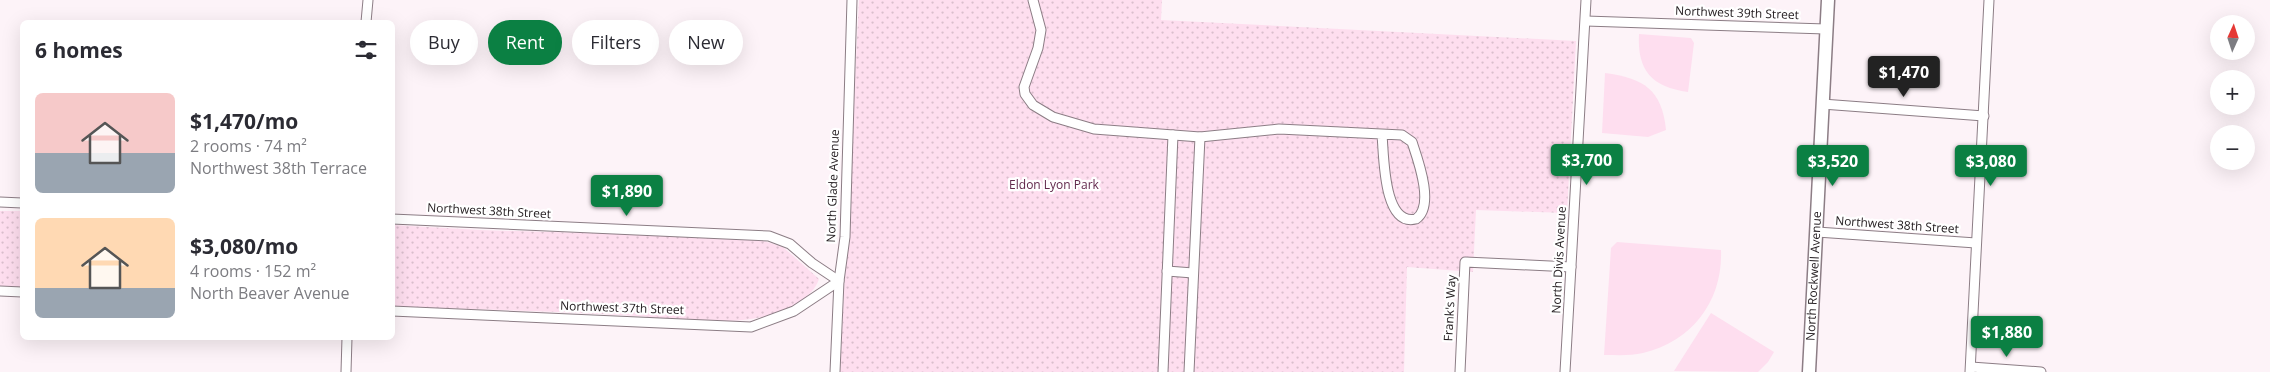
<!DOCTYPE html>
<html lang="en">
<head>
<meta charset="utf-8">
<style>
  body { margin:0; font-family:"Open Sans",sans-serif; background:#f7f7f7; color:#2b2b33; height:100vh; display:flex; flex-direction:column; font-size:19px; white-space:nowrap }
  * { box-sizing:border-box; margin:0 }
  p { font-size:16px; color:#7c7c81 }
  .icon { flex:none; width:28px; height:28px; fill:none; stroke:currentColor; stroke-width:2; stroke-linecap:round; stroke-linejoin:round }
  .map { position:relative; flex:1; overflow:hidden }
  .sheet { position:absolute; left:20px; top:20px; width:375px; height:320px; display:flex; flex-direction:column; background:#fff; border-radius:8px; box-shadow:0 5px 20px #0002 }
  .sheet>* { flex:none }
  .guide { position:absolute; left:410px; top:20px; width:475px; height:45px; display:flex; gap:10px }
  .needle { width:32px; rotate:3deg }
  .fabs { position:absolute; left:2210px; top:15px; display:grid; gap:10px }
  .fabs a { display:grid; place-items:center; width:45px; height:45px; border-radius:50%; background:#fff; box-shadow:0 5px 20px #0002; font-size:25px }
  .price { position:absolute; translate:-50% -42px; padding:0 11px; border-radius:5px; background:#0b8043; color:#fff; font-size:16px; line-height:32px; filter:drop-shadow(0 1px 2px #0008) }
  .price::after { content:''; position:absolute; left:50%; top:30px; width:15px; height:11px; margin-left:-8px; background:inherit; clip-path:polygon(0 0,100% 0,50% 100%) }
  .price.on { background:#222; color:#fff }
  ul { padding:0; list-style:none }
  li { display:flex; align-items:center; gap:15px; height:125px; padding:0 15px }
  li span { display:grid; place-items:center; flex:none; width:140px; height:100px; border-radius:8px; color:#555 }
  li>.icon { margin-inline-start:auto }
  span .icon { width:60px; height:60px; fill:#fffc; stroke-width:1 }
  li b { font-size:21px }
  h2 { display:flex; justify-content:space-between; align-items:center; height:60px; padding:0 15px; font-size:21px }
  .tag { padding:0 18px; border-radius:22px; background:#fff; box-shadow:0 5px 20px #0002; font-size:18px; line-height:45px }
  .tag.on { background:#0b8043; color:#fff }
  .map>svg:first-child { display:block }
  .grass { fill:url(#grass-dots) }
  .garden { fill:#fedeef }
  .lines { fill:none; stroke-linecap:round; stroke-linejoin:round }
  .minor-casing { stroke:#8c7d85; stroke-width:11 }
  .secondary-casing { stroke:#8c7d85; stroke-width:15 }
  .minor { stroke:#fff; stroke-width:9 }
  .secondary { stroke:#fff; stroke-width:12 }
  .labels { text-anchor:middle; stroke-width:4.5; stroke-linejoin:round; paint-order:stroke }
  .street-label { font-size:12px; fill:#262023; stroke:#fff }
  .park-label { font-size:12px; fill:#62294c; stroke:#fff }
</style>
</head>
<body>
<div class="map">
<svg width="2270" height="372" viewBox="0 0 2270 372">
  <defs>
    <pattern id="grass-dots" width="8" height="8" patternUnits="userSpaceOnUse" patternTransform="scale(1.25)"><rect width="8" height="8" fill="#fedeef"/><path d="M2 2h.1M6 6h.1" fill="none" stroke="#dabecd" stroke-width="1.8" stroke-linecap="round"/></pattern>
  </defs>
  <rect width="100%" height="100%" fill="#fdf3f8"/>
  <g class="grass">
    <polygon points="859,0 1162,0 1161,20 1576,41 1567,213 1476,210 1473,272 1407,267 1404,372 840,372"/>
    <polygon points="0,211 22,211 22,289 0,287"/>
    <path d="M393 225 480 230 754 238 783 247 819 279C812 301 779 314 757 318 714 326 665 317 621 315 545 311 469 309 393 307Z"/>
  </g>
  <g class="garden">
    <path d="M1639 34 1691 38 1694 43 1688 92C1652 87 1637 71 1639 34Z"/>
    <path d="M1605 73C1644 78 1662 90 1666 130L1648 137 1602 133Z"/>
    <path d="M1617 242 1721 250C1723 300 1693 341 1643 353 1631 356 1617 355 1604 355L1611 248Z"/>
    <polygon points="1711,313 1774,352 1768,362 1758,372 1674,371"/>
  </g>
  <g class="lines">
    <g class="minor-casing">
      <g id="minor">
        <path d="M1033 0 1041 30 1038 48 1024 87 1025 94 1033 105 1053 117 1094 129 1200 137 1279 129 1402 135 1412 142C1418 160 1435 206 1416 219 1383 227 1384 155 1382 135"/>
        <polyline points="1586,21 1826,29"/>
        <polyline points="366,22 368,0"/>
        <polyline points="1822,104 1984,116"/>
        <polyline points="0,202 22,203"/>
        <polyline points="392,219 769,236 790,244 812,263 839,281 794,311 751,327 392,311"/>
        <polyline points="1817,232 1976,243"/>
        <polyline points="1167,271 1193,273"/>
        <polyline points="0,291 22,292"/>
        <polyline points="1971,367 2041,372"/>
        <polyline points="346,372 347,338"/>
        <polyline points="835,372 839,281 845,237 852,0"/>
        <polyline points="1163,372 1173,135"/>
        <polyline points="1189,372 1200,137"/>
        <polyline points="1460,372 1465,262 1571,267"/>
        <polyline points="1565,372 1586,0"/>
        <polyline points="1970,372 1989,0"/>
      </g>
    </g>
    <g class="secondary-casing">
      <g id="secondary">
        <path id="s1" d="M1809 372 1828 0"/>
      </g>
    </g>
    <use href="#minor" class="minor"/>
    <use href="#secondary" class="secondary"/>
  </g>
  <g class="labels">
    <g class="street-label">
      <text transform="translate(1737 13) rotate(2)" y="4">Northwest 39th Street</text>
      <text transform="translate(833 186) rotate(-88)" y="4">North Glade Avenue</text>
      <text transform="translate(489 211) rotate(3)" y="4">Northwest 38th Street</text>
      <text transform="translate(1897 225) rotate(4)" y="4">Northwest 38th Street</text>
      <text transform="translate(1559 260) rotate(-87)" y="4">North Divis Avenue</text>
      <text dy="4" stroke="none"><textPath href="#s1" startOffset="96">North Rockwell Avenue</textPath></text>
      <text transform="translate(622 308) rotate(2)" y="4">Northwest 37th Street</text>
      <text transform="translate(1450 308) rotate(-87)" y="4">Frank's Way</text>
    </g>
    <g class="park-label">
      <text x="1054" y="189">Eldon Lyon Park</text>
    </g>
  </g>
</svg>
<div class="fabs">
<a><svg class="needle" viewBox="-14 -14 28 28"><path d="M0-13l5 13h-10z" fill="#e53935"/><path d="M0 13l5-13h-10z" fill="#7c7c81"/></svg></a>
<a>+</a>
<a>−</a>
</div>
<b class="price on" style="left:1904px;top:98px">$1,470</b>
<b class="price" style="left:1587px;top:186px">$3,700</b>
<b class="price" style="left:1833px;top:187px">$3,520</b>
<b class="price" style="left:1991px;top:187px">$3,080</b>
<b class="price" style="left:627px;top:217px">$1,890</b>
<b class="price" style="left:2007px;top:358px">$1,880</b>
<div class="guide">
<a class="tag">Buy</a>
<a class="tag on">Rent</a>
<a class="tag">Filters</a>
<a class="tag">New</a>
</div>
<section class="sheet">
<h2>6 homes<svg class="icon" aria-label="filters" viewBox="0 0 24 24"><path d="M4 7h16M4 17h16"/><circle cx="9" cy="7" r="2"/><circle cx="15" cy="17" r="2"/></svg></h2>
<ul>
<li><span style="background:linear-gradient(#f6c9c9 60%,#9aa5b1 0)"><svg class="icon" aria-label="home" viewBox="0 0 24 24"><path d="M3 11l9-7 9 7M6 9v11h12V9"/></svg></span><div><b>$1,470/mo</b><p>2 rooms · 74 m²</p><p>Northwest 38th Terrace</p></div></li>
<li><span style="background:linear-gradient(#ffd9b3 70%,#9aa5b1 0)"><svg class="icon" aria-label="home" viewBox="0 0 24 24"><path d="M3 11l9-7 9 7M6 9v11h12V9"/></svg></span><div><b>$3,080/mo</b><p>4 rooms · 152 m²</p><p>North Beaver Avenue</p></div></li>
</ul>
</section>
</div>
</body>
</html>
